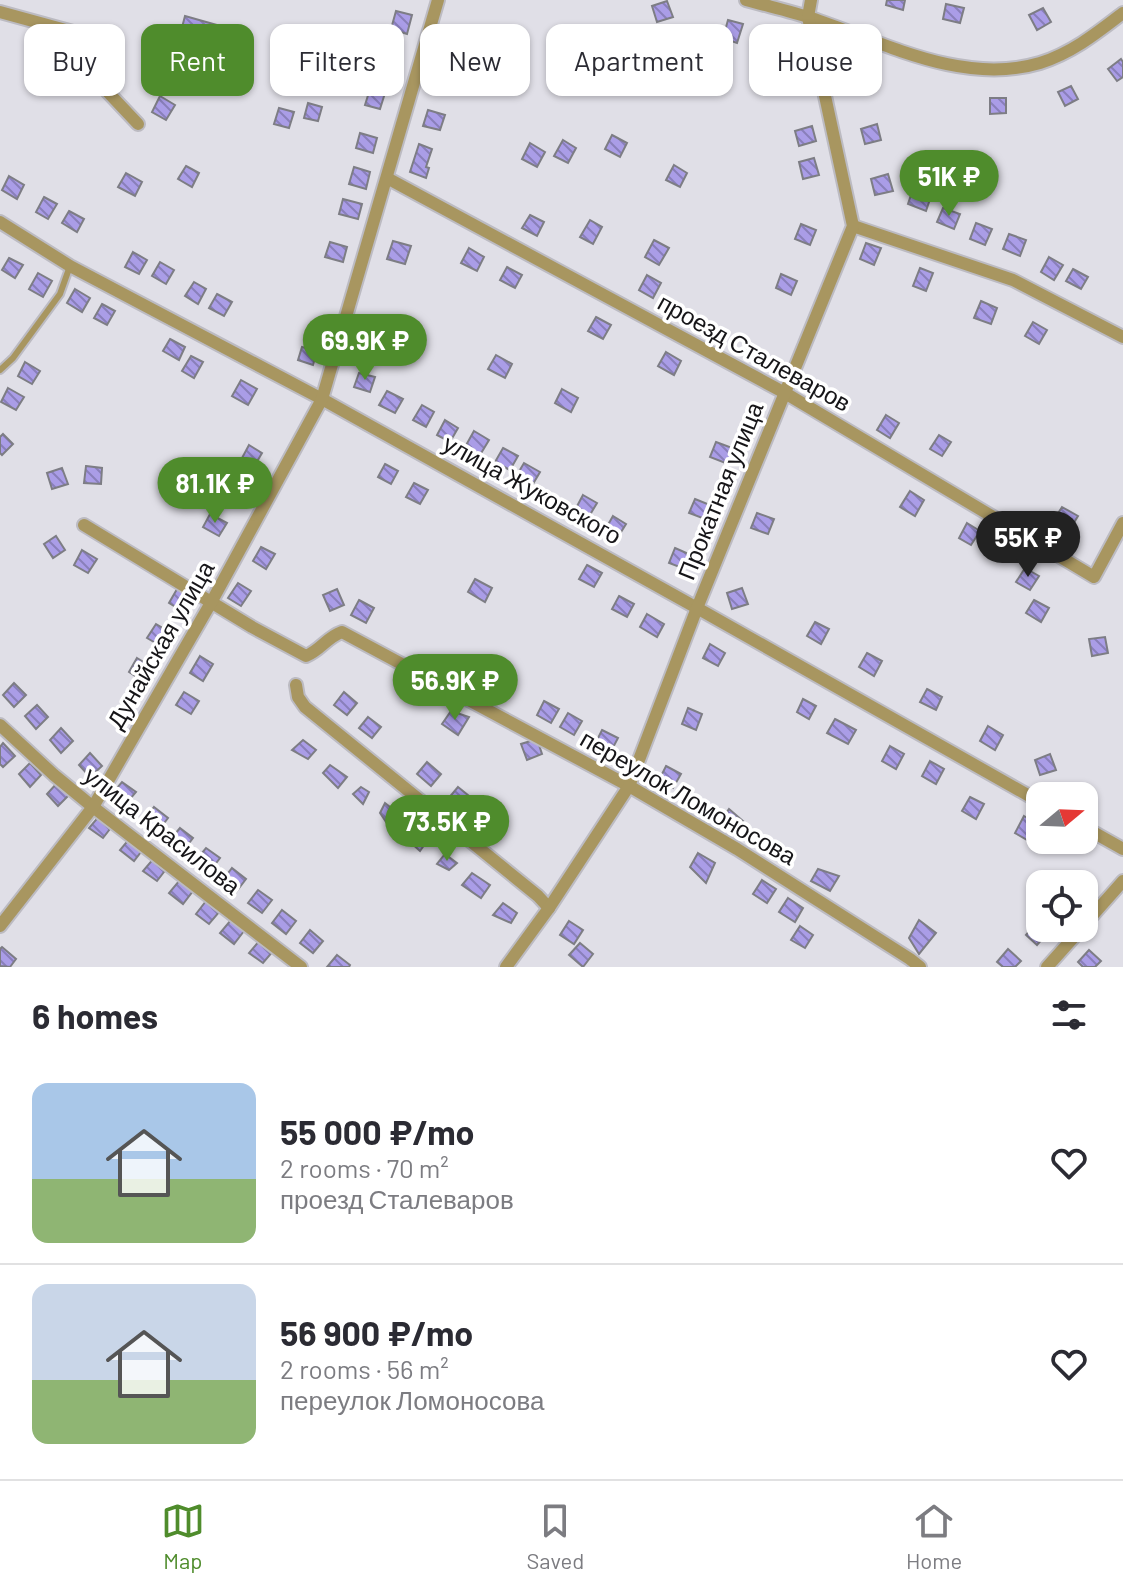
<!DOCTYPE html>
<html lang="en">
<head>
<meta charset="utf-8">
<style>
  body { margin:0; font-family:Barlow,sans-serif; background:#f2f2f3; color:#2b2b33; height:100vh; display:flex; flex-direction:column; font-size:30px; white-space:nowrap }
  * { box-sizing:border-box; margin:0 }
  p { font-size:26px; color:#7c7c81 }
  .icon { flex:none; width:44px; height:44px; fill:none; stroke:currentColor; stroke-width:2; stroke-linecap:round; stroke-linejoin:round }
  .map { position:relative; height:967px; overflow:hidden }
  .details { display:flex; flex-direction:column; background:#fff; flex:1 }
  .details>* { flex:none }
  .guide { position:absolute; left:24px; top:24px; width:1076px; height:72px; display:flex; gap:16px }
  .needle { width:52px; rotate:71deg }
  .tools { position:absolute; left:1026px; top:782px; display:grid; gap:16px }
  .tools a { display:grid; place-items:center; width:72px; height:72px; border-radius:16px; background:#fff; box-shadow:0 2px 6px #0004; font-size:40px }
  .price { position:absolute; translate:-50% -68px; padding:0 18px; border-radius:28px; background:#4f8c2c; color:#fff; font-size:26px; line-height:52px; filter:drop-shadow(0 2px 4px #0008) }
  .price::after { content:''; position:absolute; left:50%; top:48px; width:24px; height:18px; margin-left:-12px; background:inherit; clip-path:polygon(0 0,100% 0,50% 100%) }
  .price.active { background:#222; color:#fff }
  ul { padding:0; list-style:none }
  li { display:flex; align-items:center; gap:24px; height:200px; padding:0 32px }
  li+li { border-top:2px solid #e1e1e2 }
  li span { display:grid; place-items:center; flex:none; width:224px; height:160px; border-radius:16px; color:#555 }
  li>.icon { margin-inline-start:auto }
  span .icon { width:96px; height:96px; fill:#fffc; stroke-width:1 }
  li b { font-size:34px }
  h2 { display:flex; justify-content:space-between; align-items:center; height:96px; padding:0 32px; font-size:34px }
  .chip { padding:0 28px; border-radius:16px; background:#fff; box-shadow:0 2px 6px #0004; font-size:28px; line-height:72px }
  .chip.active { background:#4f8c2c; color:#fff }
  .tabs { display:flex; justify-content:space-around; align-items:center; height:112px; border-top:2px solid #e1e1e2; background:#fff; font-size:22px; color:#7c7c81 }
  .tabs a { display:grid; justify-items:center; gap:4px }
  .tabs .active { color:#4f8c2c }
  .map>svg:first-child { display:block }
  .building { fill:url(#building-back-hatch); stroke:#7d7d84; stroke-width:2 }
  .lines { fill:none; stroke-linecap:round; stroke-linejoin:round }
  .lane-casing { stroke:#bcbbc2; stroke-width:10 }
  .street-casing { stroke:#bcbbc2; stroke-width:16 }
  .lane { stroke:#a89660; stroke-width:6 }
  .street { stroke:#a89660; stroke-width:12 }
  .labels { text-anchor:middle; stroke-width:7; stroke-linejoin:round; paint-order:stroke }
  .street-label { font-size:24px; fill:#161518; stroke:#fff }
</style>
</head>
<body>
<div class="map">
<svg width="1123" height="967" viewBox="0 0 1123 967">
  <defs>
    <pattern id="building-back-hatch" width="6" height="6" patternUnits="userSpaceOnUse" patternTransform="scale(2)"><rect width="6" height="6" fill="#aa9de7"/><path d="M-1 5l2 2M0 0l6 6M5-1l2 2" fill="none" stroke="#897fba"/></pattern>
  </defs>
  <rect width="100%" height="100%" fill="#e0dfe7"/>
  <g class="building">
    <polygon points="887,0 905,0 903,10 886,5"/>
    <polygon points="667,1 673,17 657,22 652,6"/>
    <polygon points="946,4 964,8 960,23 943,19"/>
    <polygon points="1043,8 1051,22 1037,30 1029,15"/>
    <polygon points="396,11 412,15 407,34 391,29"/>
    <polygon points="185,16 238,31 231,54 179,39"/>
    <polygon points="728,20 743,24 737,43 723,38"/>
    <polygon points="446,37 462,42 457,57 442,53"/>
    <polygon points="797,39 800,53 783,57 780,44"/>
    <polygon points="388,46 402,50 398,66 383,62"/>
    <polygon points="852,54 865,58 861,73 848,69"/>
    <polygon points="1121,59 1123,62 1123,77 1117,81 1108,69"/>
    <polygon points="436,70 450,74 445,92 431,88"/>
    <polygon points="1071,86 1078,99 1065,106 1058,92"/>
    <polygon points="370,89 385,93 380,109 365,105"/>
    <polygon points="160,96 175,105 166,120 152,112"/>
    <polygon points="990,98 1006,98 1006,113 990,114"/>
    <polygon points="308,103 322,107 318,121 304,118"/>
    <polygon points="279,108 294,112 289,128 274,124"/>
    <polygon points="428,110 445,115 440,130 423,126"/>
    <polygon points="877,124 881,140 865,144 861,129"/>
    <polygon points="812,126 816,141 799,146 795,131"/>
    <polygon points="360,133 377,138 373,153 356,148"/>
    <polygon points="612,135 627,143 620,157 605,149"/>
    <polygon points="563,140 576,148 568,163 554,156"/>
    <polygon points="530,143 545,152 537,167 522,159"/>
    <polygon points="419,144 432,149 426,167 429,168 426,178 410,172"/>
    <polygon points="814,158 819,175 803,179 799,162"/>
    <polygon points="674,165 687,173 680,187 666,180"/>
    <polygon points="186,166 199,173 192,187 178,179"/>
    <polygon points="354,167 370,172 366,189 349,184"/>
    <polygon points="126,173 142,182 135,196 118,187"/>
    <polygon points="888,174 893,191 875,195 871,179"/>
    <polygon points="9,176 24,185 17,199 2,190"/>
    <polygon points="913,189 931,196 926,211 908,204"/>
    <polygon points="44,197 57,204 48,219 36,212"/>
    <polygon points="343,199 362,204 358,219 339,214"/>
    <polygon points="943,208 960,214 954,229 937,222"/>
    <polygon points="69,211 84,219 77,232 62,223"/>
    <polygon points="530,215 544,222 537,236 522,228"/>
    <polygon points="590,220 602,227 593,244 580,237"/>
    <polygon points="976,223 992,229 985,245 970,239"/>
    <polygon points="801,224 816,230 810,245 795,239"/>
    <polygon points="1009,234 1026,240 1020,256 1003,249"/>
    <polygon points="654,240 669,248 659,265 645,257"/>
    <polygon points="393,241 411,246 405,264 387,259"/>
    <polygon points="330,242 347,247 343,262 325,257"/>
    <polygon points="866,243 881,248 874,265 860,259"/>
    <polygon points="469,248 484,257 477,271 461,263"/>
    <polygon points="133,252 147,260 139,274 125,267"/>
    <polygon points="1049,257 1063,265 1054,280 1041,272"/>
    <polygon points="9,258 23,265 15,278 2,270"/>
    <polygon points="160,262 174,270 166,284 152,276"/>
    <polygon points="507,267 522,275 515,288 500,280"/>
    <polygon points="920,268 933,273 926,291 913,286"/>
    <polygon points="1073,269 1088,277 1081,289 1066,281"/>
    <polygon points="38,273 52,281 43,297 29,289"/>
    <polygon points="781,274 797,281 791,295 776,288"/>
    <polygon points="647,275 661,283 653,298 639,290"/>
    <polygon points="194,282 206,289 198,304 185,296"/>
    <polygon points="75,289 90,298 82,312 67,303"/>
    <polygon points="217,294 232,302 224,316 209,308"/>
    <polygon points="981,301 997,308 991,324 974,318"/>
    <polygon points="102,304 115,311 107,325 94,318"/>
    <polygon points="596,317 611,325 603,339 588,331"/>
    <polygon points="1033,322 1047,330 1039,344 1025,336"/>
    <polygon points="170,339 185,347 179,360 163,351"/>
    <polygon points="302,347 317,351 313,365 298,360"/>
    <polygon points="666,352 681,361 674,375 658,366"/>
    <polygon points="496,355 512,364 505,378 488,369"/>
    <polygon points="191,356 203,362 194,378 182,371"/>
    <polygon points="25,362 40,371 32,384 18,376"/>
    <polygon points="359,373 375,377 370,392 354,387"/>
    <polygon points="241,380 257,389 248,405 232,396"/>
    <polygon points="8,388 24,397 16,410 1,402"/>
    <polygon points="562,389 578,398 571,412 555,403"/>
    <polygon points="387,391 403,399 395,413 379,405"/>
    <polygon points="422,405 434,412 426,427 413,420"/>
    <polygon points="886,415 899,423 890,438 877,430"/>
    <polygon points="445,420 458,428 450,442 437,435"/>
    <polygon points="474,431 489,440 480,455 465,447"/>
    <polygon points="3,434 13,444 2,455 0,453 0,437"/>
    <polygon points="939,435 951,442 942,456 930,449"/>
    <polygon points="716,442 735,449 728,464 710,457"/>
    <polygon points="249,445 262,453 255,465 242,458"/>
    <polygon points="503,448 518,456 510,470 495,462"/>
    <polygon points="524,463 540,472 533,484 517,475"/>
    <polygon points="385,464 398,471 391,484 378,477"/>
    <polygon points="86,466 102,468 101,484 84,483"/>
    <polygon points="62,468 68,484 52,489 47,473"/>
    <polygon points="414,483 428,490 420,504 406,497"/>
    <polygon points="910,491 924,500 915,516 900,507"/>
    <polygon points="583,495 597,503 588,518 575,510"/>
    <polygon points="695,499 710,505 705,519 689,513"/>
    <polygon points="1062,507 1078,516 1070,529 1054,520"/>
    <polygon points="757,513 774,519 768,534 751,528"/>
    <polygon points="210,514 227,523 219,536 203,527"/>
    <polygon points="613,516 626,524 618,537 605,530"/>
    <polygon points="967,523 980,531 971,545 959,538"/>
    <polygon points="56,536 65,550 53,558 44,544"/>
    <polygon points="261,547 275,554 266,569 253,561"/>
    <polygon points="675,548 691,555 685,569 669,563"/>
    <polygon points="82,550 97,559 88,573 74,565"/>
    <polygon points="587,565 602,573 594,587 579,579"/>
    <polygon points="1025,568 1039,576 1030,590 1016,582"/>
    <polygon points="475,579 492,588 485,602 468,592"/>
    <polygon points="238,583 251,591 241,606 228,598"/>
    <polygon points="742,588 748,604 732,609 727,593"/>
    <polygon points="177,589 191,597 182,611 169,603"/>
    <polygon points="337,589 344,605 330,611 323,595"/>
    <polygon points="619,596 634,604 627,617 612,609"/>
    <polygon points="359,600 374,608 366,623 351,615"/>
    <polygon points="1034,600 1049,608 1041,622 1026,613"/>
    <polygon points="647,614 664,624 657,637 640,627"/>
    <polygon points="815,622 829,629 821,644 807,636"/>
    <polygon points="156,624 168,631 159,645 147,638"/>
    <polygon points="1105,637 1108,653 1092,656 1089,639"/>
    <polygon points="710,644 725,653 718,666 703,658"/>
    <polygon points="867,653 882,661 874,676 859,667"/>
    <polygon points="200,656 213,664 203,681 190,673"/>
    <polygon points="137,658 152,667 143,681 129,672"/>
    <polygon points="462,670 482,675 475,691 456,680"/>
    <polygon points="14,683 26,695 14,707 3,695"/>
    <polygon points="927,689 942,697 936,710 920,702"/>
    <polygon points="184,692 199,701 191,714 176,705"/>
    <polygon points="344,692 357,703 347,715 334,705"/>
    <polygon points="803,699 816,706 809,719 797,712"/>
    <polygon points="544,701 559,709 551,723 537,715"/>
    <polygon points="37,705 48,717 36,729 25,716"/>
    <polygon points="688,708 702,714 696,730 682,724"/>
    <polygon points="451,711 469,717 458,735 442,724"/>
    <polygon points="568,713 582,721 574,735 560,727"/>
    <polygon points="368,717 381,727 372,738 359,728"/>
    <polygon points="835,719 856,730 848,744 827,733"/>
    <polygon points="988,726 1003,735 995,750 980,741"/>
    <polygon points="61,728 73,741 61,753 50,740"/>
    <polygon points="602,730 618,738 609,755 594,746"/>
    <polygon points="537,739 542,754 527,760 521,744"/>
    <polygon points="303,740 316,750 308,759 292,750"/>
    <polygon points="3,743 15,756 3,767 0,764 0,747"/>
    <polygon points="890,746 904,754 896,769 882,761"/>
    <polygon points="90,753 102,766 90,777 79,765"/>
    <polygon points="1050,754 1056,770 1040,775 1035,760"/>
    <polygon points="930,761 944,769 936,784 922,776"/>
    <polygon points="427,762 441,774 431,786 417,774"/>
    <polygon points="30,763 41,775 30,787 19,774"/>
    <polygon points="330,765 347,777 338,788 323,773"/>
    <polygon points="666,766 681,774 673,788 659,780"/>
    <polygon points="58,782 70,794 58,806 47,794"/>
    <polygon points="122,782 136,792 125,805 111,795"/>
    <polygon points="361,787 369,792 363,804 353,794"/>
    <polygon points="458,787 469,796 459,809 447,800"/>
    <polygon points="970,797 984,804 976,819 962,811"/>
    <polygon points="385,803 399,814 390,828 380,813"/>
    <polygon points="154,807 168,818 158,831 144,820"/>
    <polygon points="729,809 743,821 733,831 719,823"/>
    <polygon points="100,815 113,825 103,838 89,828"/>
    <polygon points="1024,816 1038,824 1029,841 1015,833"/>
    <polygon points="180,828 193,838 183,851 170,840"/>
    <polygon points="415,831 427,841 420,851 409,841"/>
    <polygon points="130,838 144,848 134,861 120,850"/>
    <polygon points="206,848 220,858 210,871 196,860"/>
    <polygon points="698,853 715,863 706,883 690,867"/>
    <polygon points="445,854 457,863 449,870 437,864"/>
    <polygon points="154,858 167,868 157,881 143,871"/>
    <polygon points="232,868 246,879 236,892 222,881"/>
    <polygon points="818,869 839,876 830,891 811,881"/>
    <polygon points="472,873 490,885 481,898 462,885"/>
    <polygon points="762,880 776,889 767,903 753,894"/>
    <polygon points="179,881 193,891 183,904 169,893"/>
    <polygon points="258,890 272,900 262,913 248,903"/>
    <polygon points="788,898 803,908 795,922 779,912"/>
    <polygon points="206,901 220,911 209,924 196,914"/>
    <polygon points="503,903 517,913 511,923 493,915"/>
    <polygon points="282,910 296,921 286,934 272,923"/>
    <polygon points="231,920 244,931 234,944 220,933"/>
    <polygon points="919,920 936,933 919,954 909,938"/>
    <polygon points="569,921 583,930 574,944 560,935"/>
    <polygon points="1038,921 1040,923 1040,928 1046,928 1049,931 1037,945 1026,935"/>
    <polygon points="800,926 813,935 805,948 791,940"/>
    <polygon points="310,930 323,941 313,953 300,943"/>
    <polygon points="260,940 274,950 263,963 249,953"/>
    <polygon points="580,943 593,954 583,967 569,955"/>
    <polygon points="2,947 16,959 10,967 0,966 0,949"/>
    <polygon points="1008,949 1021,961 1015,967 1003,967 997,962"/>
    <polygon points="1089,950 1101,961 1095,967 1083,967 1078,962"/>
    <polygon points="337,955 350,965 349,967 327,967"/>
  </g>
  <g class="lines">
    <g class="lane-casing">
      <polyline id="lane" points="0,370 13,358 60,294 70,266"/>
    </g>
    <g class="street-casing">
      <g id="street">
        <path d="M746 0C767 6 790 11 811 18 883 42 962 86 1040 63 1072 53 1097 33 1123 13"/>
        <polyline points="0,12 73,32 93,73 104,88 138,124"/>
        <polyline points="387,178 785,393 1094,577 1123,523"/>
        <polyline points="0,222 70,266 322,399 697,608 1040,802"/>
        <polyline points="853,226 1013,280 1123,337"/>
        <path d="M84 525 252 627 306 656C321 650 327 637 342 632L629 786 737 849 910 959 920 967"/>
        <polyline points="296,685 298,697 305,707 538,896 549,908"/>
        <polyline points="0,725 54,775 93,807 301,967"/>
        <polyline points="1084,827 1123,849"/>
        <polyline points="1084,925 1123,881"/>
        <polyline points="0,926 93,807 212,601 322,399 438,0"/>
        <polyline points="506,967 549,908 629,786 697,608 853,226 808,17 811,0"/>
        <polyline points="1047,967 1082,928"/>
      </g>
    </g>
    <use href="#lane" class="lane"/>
    <use href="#street" class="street"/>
  </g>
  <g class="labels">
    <g class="street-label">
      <text transform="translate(754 353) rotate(29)" y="8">проезд Сталеваров</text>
      <text transform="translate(532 490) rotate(29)" y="8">улица Жуковского</text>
      <text transform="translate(721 491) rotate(-68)" y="8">Прокатная улица</text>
      <text transform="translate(161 645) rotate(-60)" y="8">Дунайская улица</text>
      <text transform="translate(688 798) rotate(30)" y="8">переулок Ломоносова</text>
      <text transform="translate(162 831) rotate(38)" y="8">улица Красилова</text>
    </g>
  </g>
</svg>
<div class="tools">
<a><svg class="needle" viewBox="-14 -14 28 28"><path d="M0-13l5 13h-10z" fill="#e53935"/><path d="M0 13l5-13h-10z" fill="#7c7c81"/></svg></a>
<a><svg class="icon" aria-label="locate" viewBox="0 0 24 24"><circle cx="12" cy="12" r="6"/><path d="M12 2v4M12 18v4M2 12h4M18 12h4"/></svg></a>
</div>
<b class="price" style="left:949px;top:218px">51K ₽</b>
<b class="price" style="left:365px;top:382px">69.9K ₽</b>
<b class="price" style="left:215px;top:525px">81.1K ₽</b>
<b class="price active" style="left:1028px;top:579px">55K ₽</b>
<b class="price" style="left:455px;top:722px">56.9K ₽</b>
<b class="price" style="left:447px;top:863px">73.5K ₽</b>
<div class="guide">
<a class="chip">Buy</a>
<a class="chip active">Rent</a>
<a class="chip">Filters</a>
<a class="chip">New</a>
<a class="chip">Apartment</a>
<a class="chip">House</a>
</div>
</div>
<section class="details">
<h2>6 homes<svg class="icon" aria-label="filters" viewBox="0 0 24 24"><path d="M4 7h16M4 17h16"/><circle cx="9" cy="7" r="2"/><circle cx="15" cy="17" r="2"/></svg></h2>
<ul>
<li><span style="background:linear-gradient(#a9c7e8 60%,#8fb573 0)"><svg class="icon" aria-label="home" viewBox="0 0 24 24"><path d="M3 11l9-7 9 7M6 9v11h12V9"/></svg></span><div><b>55 000 ₽/mo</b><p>2 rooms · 70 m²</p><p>проезд Сталеваров</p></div><svg class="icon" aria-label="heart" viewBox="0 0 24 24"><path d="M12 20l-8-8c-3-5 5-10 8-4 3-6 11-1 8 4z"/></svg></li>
<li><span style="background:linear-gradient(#c9d6e8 60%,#8fb573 0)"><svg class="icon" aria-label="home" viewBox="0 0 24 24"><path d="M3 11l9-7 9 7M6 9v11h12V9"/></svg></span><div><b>56 900 ₽/mo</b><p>2 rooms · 56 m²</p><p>переулок Ломоносова</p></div><svg class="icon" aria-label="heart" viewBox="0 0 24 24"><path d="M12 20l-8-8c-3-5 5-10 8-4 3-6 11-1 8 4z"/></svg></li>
</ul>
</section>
<nav class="tabs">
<a class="active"><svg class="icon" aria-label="map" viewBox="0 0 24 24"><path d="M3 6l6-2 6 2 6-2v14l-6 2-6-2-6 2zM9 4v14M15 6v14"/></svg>Map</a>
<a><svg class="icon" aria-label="saved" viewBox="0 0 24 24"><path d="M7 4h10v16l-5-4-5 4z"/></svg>Saved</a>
<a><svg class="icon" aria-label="home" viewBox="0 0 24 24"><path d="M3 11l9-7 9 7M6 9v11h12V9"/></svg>Home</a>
</nav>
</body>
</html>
